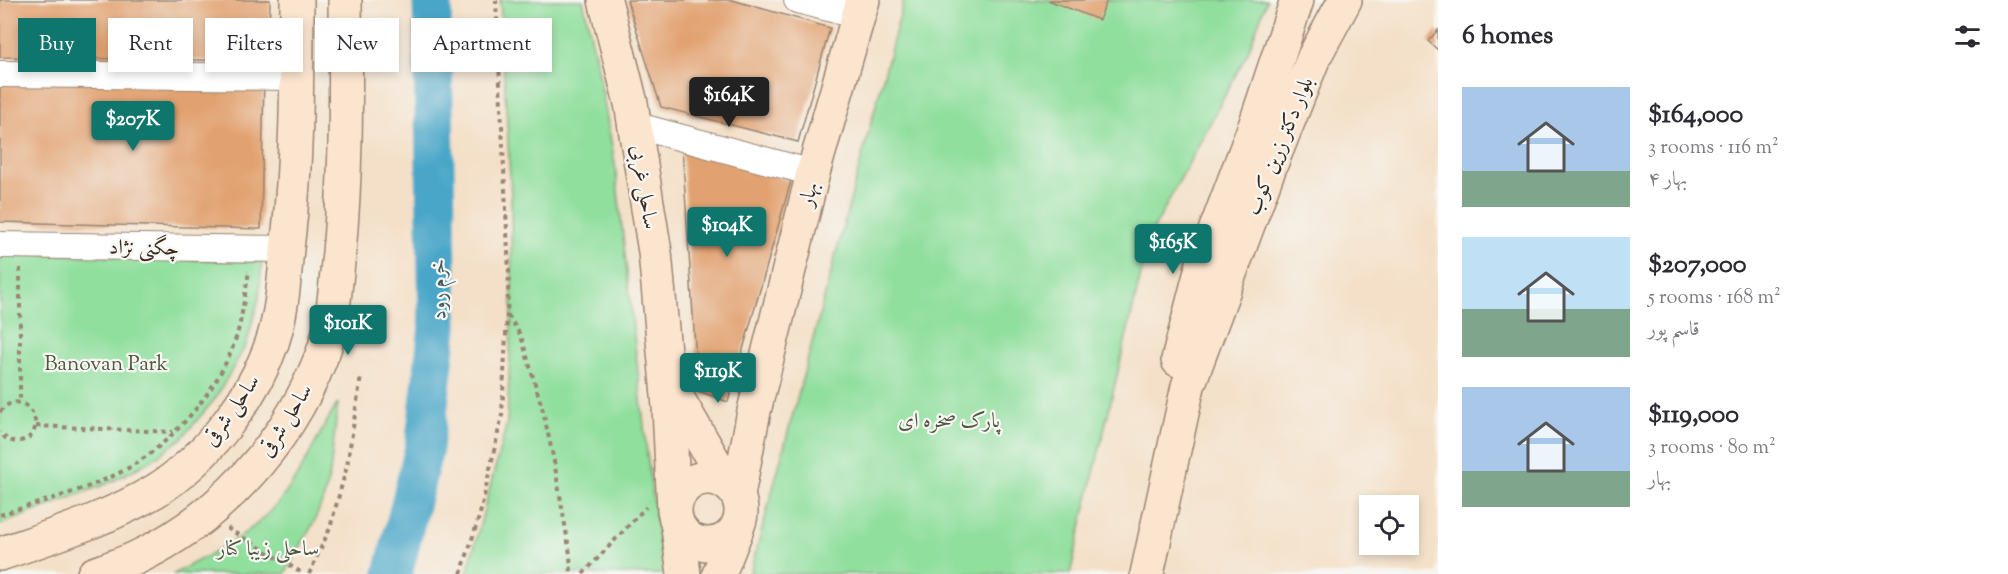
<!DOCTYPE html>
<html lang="en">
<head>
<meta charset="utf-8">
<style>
  body { margin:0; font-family:"Sorts Mill Goudy",Amiri,serif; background:#f2f2f3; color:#2b2b33; height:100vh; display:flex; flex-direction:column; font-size:22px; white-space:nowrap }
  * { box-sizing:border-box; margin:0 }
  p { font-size:20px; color:#7c7c81 }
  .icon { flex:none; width:33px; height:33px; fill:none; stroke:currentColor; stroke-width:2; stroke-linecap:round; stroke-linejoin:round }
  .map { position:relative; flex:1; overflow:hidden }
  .details { display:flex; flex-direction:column; background:#fff; width:570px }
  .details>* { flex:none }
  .guide { position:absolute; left:18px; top:18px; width:570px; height:54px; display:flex; gap:12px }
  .tools { position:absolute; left:1359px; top:495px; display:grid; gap:12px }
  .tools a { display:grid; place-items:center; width:60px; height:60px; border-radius:0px; background:#fff; box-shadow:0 3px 9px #0003; font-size:30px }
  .price { position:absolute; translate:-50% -51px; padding:0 14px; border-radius:6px; background:#0f766e; color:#fff; font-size:20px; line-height:39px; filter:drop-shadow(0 2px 3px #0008) }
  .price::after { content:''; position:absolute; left:50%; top:36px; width:18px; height:14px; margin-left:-9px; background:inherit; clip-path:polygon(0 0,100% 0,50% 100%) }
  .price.active { background:#222; color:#fff }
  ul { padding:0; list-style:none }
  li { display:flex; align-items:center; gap:18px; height:150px; padding:0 24px }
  li span { display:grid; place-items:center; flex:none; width:168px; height:120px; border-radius:0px; color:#555 }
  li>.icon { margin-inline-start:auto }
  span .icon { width:72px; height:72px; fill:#fffc; stroke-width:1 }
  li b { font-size:26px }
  h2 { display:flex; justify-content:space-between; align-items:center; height:72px; padding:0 24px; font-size:26px }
  .tag { padding:0 21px; border-radius:0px; background:#fff; box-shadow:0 3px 9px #0003; font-size:21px; line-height:54px }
  .tag.active { background:#0f766e; color:#fff }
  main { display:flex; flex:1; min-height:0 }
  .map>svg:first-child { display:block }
  .green { fill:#90df9d; stroke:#66845e; stroke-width:1.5 }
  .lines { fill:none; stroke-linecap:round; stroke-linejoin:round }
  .river { stroke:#4aa6c8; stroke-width:39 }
  .building { fill:#e2a16f }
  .minor-casing { stroke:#988573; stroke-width:28 }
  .secondary-casing { stroke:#988573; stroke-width:36 }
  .path { stroke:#988573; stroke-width:4; stroke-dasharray:4.5 4.5; stroke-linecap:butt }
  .minor { stroke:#fff; stroke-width:26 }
  .secondary { stroke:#fce5cf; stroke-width:33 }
  .labels { text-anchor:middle; stroke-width:4.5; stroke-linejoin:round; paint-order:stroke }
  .street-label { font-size:21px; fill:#3b2a1e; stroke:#f6f6f2 }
  .park-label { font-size:21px; fill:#50573e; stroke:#f6f6f2 }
  .water-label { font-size:22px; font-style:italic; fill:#415c62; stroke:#f6f6f2 }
</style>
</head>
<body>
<main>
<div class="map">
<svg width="1438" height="574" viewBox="0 0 1438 574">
  <rect width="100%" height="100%" fill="#f6f6f2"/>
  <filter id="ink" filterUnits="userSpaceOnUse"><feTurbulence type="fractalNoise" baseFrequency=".0167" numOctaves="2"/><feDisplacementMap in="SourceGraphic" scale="12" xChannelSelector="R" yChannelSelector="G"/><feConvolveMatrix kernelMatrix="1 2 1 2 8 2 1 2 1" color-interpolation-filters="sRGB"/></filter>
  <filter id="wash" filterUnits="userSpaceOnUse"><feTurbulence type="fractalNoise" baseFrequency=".008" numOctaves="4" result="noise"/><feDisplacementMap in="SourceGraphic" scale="24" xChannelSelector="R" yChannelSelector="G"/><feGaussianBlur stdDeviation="1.35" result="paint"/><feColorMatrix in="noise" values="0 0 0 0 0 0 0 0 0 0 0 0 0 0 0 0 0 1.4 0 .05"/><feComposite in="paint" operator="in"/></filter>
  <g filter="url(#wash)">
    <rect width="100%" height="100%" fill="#f4e0c8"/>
    <g class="green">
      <polygon points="500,0 583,0 599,74 615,164 647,454 663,574 467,574 507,423 512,306 511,195"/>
      <polygon points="904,0 1267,0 1248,52 1150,236 1070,574 750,574"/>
      <polygon points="0,253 262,262 259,298 246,345 215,399 182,438 152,460 111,482 0,525"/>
      <path d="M338 403 330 472 324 497 315 520 285 574H174C205 556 241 540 267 515 299 484 314 440 338 403Z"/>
    </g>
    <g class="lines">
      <polyline class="river" points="393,574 424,448 438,327 432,0"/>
    </g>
    <g id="blocks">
      <g class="building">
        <polygon points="0,0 270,0 268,61 0,57"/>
        <polygon points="627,0 732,0 830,28 798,142 661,107"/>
        <polygon points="1048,0 1107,0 1099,20"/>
        <polygon points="1438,30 1438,50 1428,41"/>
        <polygon points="264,76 261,229 0,222 0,80"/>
        <polygon points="682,147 791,181 728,402 698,391"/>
      </g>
    </g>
  </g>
  <g filter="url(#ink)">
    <use href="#blocks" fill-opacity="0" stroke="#988573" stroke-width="1.5"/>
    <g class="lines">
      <g class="minor-casing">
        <g id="minor">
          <polyline points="797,0 859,16"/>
          <polyline points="0,74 297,77"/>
          <polyline points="634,125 813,173"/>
          <polyline points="0,245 288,249"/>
        </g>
      </g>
      <g class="secondary-casing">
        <g id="secondary">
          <polyline points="605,0 631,103 655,252 669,407 674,510"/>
          <polyline points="1178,360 1203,263 1256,123 1297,0"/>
          <polyline points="671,387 726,482"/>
          <circle cx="708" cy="511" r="33"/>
          <polyline points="738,495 754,411 813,173 863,0"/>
          <polyline points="678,527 684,574"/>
          <path d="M0 554C52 536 108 519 155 491 206 460 253 398 272 343 282 313 284 281 287 249 297 167 297 83 297 0"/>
          <path d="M94 574C108 569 122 564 136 558 219 519 286 445 320 360 332 333 334 301 337 272 347 182 346 90 345 0"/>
          <polyline points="719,574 737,529"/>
          <polyline points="1147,574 1188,386 1267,174 1314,57 1345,0"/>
        </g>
      </g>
      <g class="path">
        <polyline points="20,268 20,403"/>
        <polyline points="508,315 521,336 543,411 554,461 570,554 571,574"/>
        <path d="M0 412C24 381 54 434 20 441 12 443 5 439 0 432"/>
        <polyline points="36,426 173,432"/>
        <path d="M0 515C38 502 81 492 117 474 169 449 223 387 238 331 243 312 245 291 249 272H247"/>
        <polyline points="227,528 304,574"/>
        <polyline points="309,574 330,528 347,466 361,376"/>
        <polyline points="461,574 480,514 502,415 509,273 496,0"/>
        <polyline points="583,574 646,507"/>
      </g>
      <use href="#minor" class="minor"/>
      <use href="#secondary" class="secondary"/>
    </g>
  </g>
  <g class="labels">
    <g class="street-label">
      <text transform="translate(1279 146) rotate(-68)" y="7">بلوار دکتر زرین کوب</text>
      <text transform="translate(645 187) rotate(81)" y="7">ساحلی غربی</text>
      <text transform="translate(808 194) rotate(-76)" y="7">بهار</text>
      <text transform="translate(144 247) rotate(1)" y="7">چگنی نژاد</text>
      <text transform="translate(231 410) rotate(-55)" y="7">ساحلی شرقی</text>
      <text transform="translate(285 420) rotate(-58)" y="7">ساحل شرقی</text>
    </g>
    <g class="park-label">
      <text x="106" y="370">Banovan Park</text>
      <text x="949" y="427">پارک صخره ای</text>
      <text x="268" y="555">ساحلی زیبا کنار</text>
    </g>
    <g class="water-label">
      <text transform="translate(437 289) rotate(-91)" y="8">خرم رود</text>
    </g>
  </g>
</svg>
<div class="tools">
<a><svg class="icon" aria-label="locate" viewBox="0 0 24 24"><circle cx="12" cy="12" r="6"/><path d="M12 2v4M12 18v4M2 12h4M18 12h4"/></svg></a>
</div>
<b class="price active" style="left:729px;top:128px">$164K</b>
<b class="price" style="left:133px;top:152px">$207K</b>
<b class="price" style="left:727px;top:258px">$104K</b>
<b class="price" style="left:1173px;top:275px">$165K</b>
<b class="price" style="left:348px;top:356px">$101K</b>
<b class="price" style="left:718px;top:404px">$119K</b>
<div class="guide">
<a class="tag active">Buy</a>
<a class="tag">Rent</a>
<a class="tag">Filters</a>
<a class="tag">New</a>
<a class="tag">Apartment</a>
</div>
</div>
<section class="details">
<h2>6 homes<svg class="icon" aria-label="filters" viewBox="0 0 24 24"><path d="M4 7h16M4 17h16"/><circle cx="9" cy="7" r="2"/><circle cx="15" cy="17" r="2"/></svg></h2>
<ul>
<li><span style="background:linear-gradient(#a9c7e8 70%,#7fa58c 0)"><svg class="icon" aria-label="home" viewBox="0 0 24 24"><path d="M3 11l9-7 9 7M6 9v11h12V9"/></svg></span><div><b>$164,000</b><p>3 rooms · 116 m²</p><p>بهار ۴</p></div></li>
<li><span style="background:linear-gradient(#bfe0f5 60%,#7fa58c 0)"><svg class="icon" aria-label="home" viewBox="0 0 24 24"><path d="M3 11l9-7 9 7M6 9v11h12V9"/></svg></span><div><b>$207,000</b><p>5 rooms · 168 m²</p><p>قاسم پور</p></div></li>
<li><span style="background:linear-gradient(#a9c7e8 70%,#7fa58c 0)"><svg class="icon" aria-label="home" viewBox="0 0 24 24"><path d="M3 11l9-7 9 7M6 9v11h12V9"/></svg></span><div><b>$119,000</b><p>3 rooms · 80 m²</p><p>بهار</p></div></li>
</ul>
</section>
</main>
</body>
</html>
